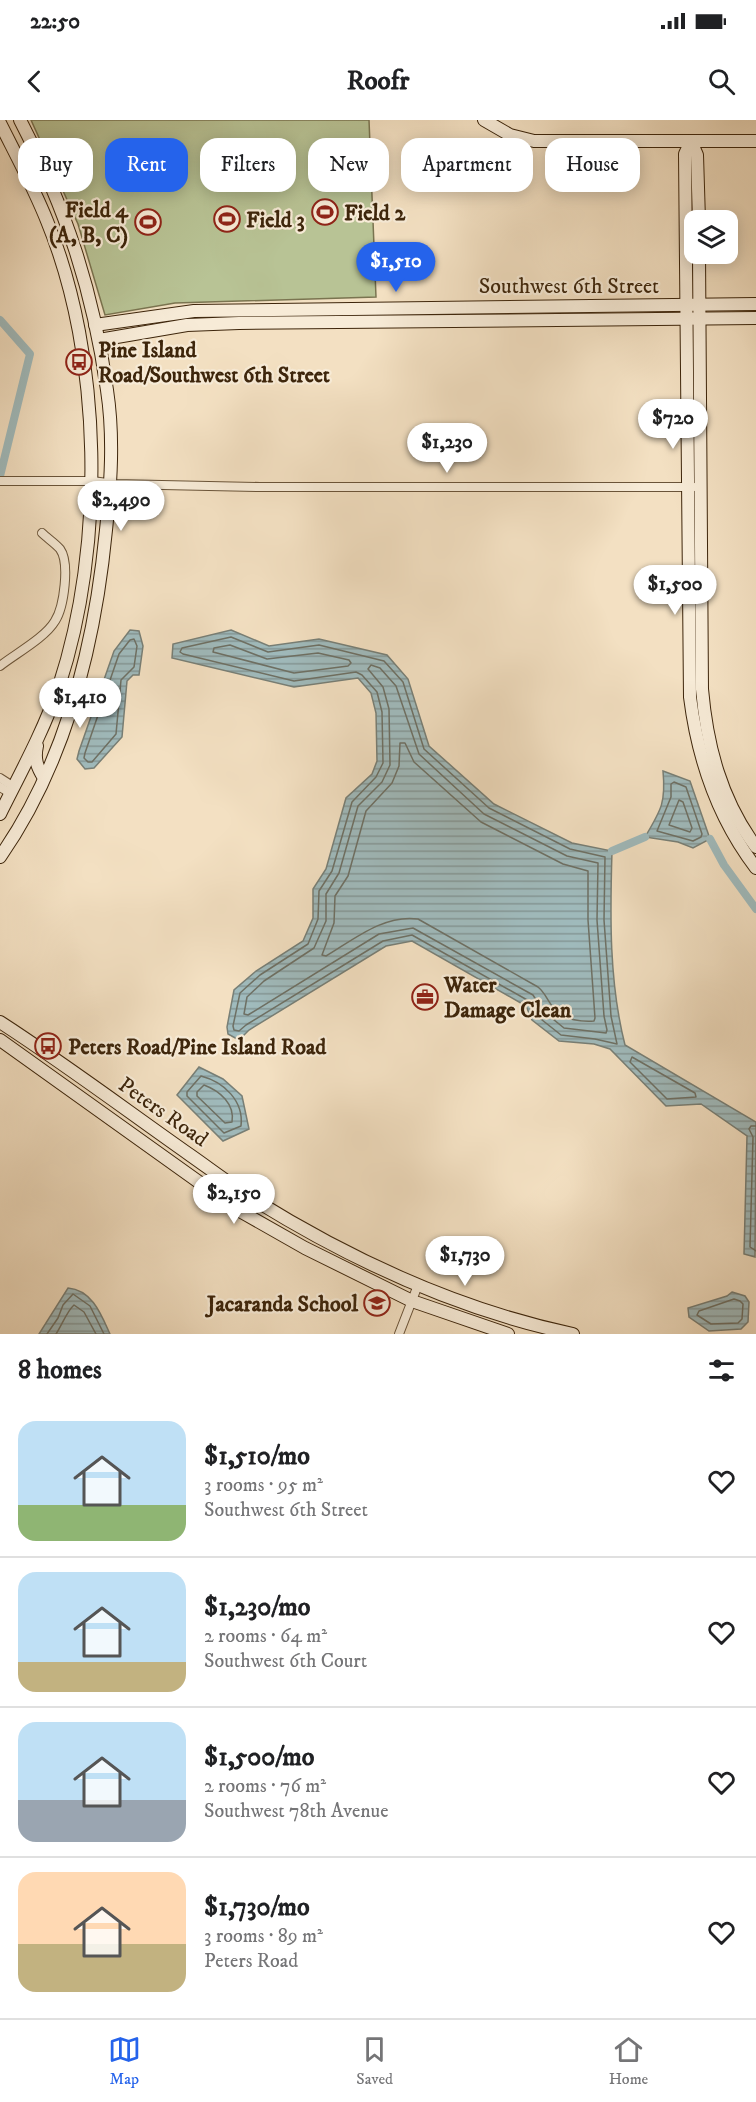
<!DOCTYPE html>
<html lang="en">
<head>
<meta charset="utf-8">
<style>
  body { margin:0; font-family:"IM FELL DW Pica",serif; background:#f2f2f2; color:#202124; height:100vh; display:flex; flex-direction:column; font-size:22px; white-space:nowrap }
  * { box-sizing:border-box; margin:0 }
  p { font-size:20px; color:#757577 }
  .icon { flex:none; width:33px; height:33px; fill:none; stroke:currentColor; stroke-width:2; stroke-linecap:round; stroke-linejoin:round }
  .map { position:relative; height:1214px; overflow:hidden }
  .sheet { display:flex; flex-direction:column; background:#fff; flex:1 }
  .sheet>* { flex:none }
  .banner { position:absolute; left:18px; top:18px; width:720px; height:54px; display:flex; gap:12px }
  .fabs { position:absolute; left:684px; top:90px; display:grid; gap:12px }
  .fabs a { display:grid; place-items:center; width:54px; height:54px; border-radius:12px; background:#fff; box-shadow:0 3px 15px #0003; font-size:30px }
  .price { position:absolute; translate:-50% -51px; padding:0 14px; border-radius:21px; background:#fff; color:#222; font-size:20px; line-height:39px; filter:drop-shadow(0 2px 3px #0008) }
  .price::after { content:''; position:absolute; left:50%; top:36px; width:18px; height:14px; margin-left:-9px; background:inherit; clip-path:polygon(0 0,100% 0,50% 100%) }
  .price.current { background:#2563eb; color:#fff }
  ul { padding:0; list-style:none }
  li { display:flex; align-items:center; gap:18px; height:150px; padding:0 18px }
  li+li { border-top:2px solid #e0e0e0 }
  li span { display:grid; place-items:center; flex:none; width:168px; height:120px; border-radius:18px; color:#555 }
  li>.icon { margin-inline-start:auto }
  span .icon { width:72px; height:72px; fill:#fffc; stroke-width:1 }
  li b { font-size:26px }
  h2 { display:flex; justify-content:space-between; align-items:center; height:72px; padding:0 18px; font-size:26px }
  .pill { padding:0 21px; border-radius:18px; background:#fff; box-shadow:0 3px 15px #0003; font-size:21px; line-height:54px }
  .pill.current { background:#2563eb; color:#fff }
  .status { display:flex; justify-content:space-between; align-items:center; height:42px; padding:0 30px; background:#fff; direction:ltr }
  .status svg { height:16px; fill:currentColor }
  header { display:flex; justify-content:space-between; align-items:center; height:78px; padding:0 18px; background:#fff; font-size:27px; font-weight:700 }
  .menu { display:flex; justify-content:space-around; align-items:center; height:84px; border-top:2px solid #e0e0e0; background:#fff; font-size:16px; color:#757577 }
  .menu a { display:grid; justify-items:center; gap:3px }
  .menu .current { color:#2563eb }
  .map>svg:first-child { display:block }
  .park { fill:#b8c395; stroke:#7a7450; stroke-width:1.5 }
  .water { fill:url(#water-rules); stroke:#787f76; stroke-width:1.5 }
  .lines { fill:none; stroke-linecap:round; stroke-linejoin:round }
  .shore { stroke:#6e7064; stroke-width:1.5 }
  .canal { stroke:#a0bbbd; stroke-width:8 }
  .street-casing { stroke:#6a5439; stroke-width:10 }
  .secondary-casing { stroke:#3d250b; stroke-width:14 }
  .street { stroke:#f7ebd7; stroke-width:8 }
  .secondary { stroke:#f7ebd7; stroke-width:12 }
  .labels { text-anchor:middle; stroke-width:4.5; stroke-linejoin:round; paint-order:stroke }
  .poi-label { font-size:22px; font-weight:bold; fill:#3d250b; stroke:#f7ebd7; text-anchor:start }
  .street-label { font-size:22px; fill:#3d250b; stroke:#f7ebd7 }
</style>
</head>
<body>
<div class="status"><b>22:50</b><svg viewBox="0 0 49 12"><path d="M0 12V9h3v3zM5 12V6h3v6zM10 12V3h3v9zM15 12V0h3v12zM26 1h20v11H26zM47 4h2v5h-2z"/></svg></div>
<header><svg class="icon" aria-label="back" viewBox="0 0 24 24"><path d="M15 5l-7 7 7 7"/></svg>Roofr<svg class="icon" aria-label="search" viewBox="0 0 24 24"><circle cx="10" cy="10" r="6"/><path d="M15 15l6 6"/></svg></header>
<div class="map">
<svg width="756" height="1214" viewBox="0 0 756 1214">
  <defs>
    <pattern id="water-rules" width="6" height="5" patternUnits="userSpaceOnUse" patternTransform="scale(1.5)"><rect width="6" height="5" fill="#a0bbbd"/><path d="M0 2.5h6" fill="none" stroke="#849898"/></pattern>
  </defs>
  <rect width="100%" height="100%" fill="#f3e0c2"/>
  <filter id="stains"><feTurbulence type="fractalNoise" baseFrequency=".00333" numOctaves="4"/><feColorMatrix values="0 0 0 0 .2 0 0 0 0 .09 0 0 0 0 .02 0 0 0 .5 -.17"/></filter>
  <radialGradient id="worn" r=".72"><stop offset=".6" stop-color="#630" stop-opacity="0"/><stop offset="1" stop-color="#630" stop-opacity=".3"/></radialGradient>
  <polygon class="park" points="31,0 369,0 376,177 175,183 105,195 78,104"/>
  <g class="water">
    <polygon points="130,510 139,511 143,526 139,555 133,555 127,561 122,617 94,648 85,649 77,639 79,631 114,531"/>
    <path d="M231 510 269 526 319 519 387 535 408 559 429 626 494 684 572 723 612 731C610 796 609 862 625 925L756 1002 755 1137 744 1134 747 1016 701 984 666 986 610 929 594 924 559 921 532 900 526 886 412 821 386 826 249 910 239 920 228 914 227 907 234 870 256 851 303 821 313 798V769L326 749 346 678 372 654 377 641 376 593 371 573 358 558 294 567 172 538 173 524Z"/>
    <path d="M663 651 690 661 710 719 693 728 678 722 645 717C661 690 666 683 663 651Z"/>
    <polygon points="199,947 223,959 242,976 249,1009 223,1021 177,975"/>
    <path d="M68 1168C92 1170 101 1194 110 1214H39Z"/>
    <polygon points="732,1172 745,1176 749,1182 748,1202 741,1209 709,1211 689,1197 688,1188 727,1176"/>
  </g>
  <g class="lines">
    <g class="shore">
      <polygon points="231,517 268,532 319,525 384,541 403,562 424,629 489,688 570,729 605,737 604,800 611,896 617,924 595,919 561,915 537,896 529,881 412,815 383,821 246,905 239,911 234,910 233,906 240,873 260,855 308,824 318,799 319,771 332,751 352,682 376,657 383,643 382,592 377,572 362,555 356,552 294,561 183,534 180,532 182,528"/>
      <polygon points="134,519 137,526 134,547 121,560 116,614 92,642 88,642 84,638 85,633 119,534 130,520"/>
      <polygon points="230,525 267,539 318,533 349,540 351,543 348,546 294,553 213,532 214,528"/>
      <polygon points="371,545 380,548 396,566 419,634 484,694 567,736 598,743 597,800 604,896 607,910 606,913 564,908 543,891 533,875 413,808 379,814 248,895 244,894 247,877 264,861 314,828 326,801 326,774 339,753 358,686 382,662 390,645 389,589 383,567 368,549"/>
      <path d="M400 623H405L414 642 481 702 563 744 588 751V800L595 898 594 901C577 902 559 899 550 883 546 877 544 872 538 867L418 799C384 794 353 820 326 836L322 835 334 803 335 776 348 756 366 691 392 663 399 646Z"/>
      <polygon points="674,662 686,667 702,714 701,717 693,721 657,711 671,677 671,664"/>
      <polygon points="679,680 683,682 692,708 690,712 669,705"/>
      <polygon points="632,937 695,973 696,977 667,979 630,942"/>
      <path d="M201 956C224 962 244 981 241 1006L224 1013 187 976V972Z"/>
      <path d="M204 965C220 971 235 984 232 1002L225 1003 197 976V972Z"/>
      <polyline points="756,1006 751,1006 749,1009 753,1017 750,1127 756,1131"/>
      <polygon points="734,1179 740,1181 743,1184 742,1199 738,1203 711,1204 697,1195 699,1191"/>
      <polyline points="47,1214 58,1198 63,1185 73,1174 90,1186 104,1214"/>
      <path d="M56 1214C62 1205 67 1191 74 1185L84 1192 96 1214"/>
    </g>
    <g class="canal">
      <polyline points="0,200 30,234 0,356"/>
      <polyline points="710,719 724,745 756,789"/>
      <polyline points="612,731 645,717"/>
    </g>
    <g class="street-casing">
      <g id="street">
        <polyline points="0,361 92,361 115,364 260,367 694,367"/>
        <path d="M0 546C15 534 45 518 55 501 64 487 70 443 60 429 55 423 47 418 42 413"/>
        <polyline points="0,658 14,667"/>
        <polyline points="0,667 10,673"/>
        <polyline points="399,1214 418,1165"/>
      </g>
    </g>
    <g class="secondary-casing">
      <g id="secondary">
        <polyline points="484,0 510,15 534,21 756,21"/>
        <path d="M0 3C16 35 34 68 47 101 103 237 105 426 59 566 44 610 21 652 0 694"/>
        <path d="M691 21 685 34 690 577C698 640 717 697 756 748"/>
        <polyline points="691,21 697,35 699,100"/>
        <path d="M699 134 702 569C707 626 721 680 756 727"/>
        <polyline points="95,205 194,191 756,184"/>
        <polyline points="99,220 187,205 239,203 756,198"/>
        <path d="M37 626C34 639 37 647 44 658"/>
        <path d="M0 737C67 641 95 524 106 410 111 363 114 316 107 270 93 170 66 89 20 0"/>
        <path d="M0 902C65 944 126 990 190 1035 210 1049 231 1065 253 1079 351 1140 459 1190 573 1214"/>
        <polyline points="0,920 238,1090 305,1128 412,1181 508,1214"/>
      </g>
    </g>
    <use href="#street" class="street"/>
    <use href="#secondary" class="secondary"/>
  </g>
  <defs>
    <g id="stadium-ring" transform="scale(1.35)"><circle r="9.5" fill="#f7ebd7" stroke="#8f2418" stroke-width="1.5"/><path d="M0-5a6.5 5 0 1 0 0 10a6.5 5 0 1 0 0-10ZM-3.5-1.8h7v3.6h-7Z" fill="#8f2418"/></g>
    <g id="bus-ring" transform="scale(1.35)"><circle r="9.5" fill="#f7ebd7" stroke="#8f2418" stroke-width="1.5"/><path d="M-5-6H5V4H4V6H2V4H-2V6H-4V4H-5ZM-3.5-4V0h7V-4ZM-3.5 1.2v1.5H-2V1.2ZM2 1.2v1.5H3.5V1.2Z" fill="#8f2418"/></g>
    <g id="office-ring" transform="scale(1.35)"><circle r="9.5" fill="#f7ebd7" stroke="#8f2418" stroke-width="1.5"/><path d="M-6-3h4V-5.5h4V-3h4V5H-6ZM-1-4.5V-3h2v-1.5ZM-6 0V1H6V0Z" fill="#8f2418"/></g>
    <g id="school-ring" transform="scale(1.35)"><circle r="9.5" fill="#f7ebd7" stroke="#8f2418" stroke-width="1.5"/><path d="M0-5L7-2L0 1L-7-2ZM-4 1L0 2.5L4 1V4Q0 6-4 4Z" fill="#8f2418"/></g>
  </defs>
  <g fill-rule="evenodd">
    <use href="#stadium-ring" x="325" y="92"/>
    <use href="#stadium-ring" x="227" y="99"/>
    <use href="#stadium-ring" x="148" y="102"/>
    <use href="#bus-ring" x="79" y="242"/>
    <use href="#office-ring" x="425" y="877"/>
    <use href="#bus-ring" x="48" y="926"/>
    <use href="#school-ring" x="377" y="1183"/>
  </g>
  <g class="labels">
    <g class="poi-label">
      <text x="128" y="97" text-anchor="end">Field 4<tspan x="128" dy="25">(A, B, C)</tspan></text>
      <text x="344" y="100">Field 2</text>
      <text x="246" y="107">Field 3</text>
      <text x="98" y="237">Pine Island<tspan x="98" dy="25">Road/Southwest 6th Street</tspan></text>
      <text x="444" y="872">Water<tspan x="444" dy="25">Damage Clean</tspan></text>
      <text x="68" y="934">Peters Road/Pine Island Road</text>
      <text x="358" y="1191" text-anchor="end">Jacaranda School</text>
    </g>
    <g class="street-label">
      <text x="569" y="173">Southwest 6th Street</text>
      <text transform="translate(164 991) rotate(35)" y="8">Peters Road</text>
    </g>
  </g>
  <rect width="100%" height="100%" filter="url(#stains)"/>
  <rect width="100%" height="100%" fill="url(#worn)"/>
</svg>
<div class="fabs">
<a><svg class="icon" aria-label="layers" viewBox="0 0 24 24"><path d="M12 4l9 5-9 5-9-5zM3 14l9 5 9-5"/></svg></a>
</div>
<b class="price current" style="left:396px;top:173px">$1,510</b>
<b class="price" style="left:673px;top:330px">$720</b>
<b class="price" style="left:447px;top:354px">$1,230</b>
<b class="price" style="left:121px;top:412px">$2,490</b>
<b class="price" style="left:675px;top:496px">$1,500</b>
<b class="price" style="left:80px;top:609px">$1,410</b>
<b class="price" style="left:234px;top:1105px">$2,150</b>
<b class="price" style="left:465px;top:1167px">$1,730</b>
<div class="banner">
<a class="pill">Buy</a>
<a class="pill current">Rent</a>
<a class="pill">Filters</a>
<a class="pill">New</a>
<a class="pill">Apartment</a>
<a class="pill">House</a>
</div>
</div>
<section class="sheet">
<h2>8 homes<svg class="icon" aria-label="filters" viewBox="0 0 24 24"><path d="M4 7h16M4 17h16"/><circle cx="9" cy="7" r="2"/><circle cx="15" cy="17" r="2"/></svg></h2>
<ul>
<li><span style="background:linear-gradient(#bfe0f5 70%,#8fb573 0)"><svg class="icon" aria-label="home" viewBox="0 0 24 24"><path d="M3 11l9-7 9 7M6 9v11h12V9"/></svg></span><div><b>$1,510/mo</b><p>3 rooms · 95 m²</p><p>Southwest 6th Street</p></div><svg class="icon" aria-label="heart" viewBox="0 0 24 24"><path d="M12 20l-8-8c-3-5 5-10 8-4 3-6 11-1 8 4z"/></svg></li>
<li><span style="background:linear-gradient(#bfe0f5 75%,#c2b280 0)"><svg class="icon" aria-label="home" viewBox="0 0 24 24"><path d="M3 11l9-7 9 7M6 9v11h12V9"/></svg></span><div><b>$1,230/mo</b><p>2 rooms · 64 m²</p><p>Southwest 6th Court</p></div><svg class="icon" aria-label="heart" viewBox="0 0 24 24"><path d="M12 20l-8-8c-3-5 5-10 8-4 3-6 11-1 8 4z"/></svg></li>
<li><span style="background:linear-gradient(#bfe0f5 65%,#9aa5b1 0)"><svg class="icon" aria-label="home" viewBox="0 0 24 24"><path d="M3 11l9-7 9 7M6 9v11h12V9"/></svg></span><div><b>$1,500/mo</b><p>2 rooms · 76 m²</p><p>Southwest 78th Avenue</p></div><svg class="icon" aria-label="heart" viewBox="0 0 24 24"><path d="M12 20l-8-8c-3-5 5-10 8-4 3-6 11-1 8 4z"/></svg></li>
<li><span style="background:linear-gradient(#ffd9b3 60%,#c2b280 0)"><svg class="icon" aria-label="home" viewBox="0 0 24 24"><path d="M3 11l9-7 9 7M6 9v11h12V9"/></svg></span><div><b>$1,730/mo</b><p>3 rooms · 89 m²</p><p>Peters Road</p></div><svg class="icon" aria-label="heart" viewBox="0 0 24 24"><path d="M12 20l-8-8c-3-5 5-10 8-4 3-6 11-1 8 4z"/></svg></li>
</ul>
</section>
<nav class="menu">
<a class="current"><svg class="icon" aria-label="map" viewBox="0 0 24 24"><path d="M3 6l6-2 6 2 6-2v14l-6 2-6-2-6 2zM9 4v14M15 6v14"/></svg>Map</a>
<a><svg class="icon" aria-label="saved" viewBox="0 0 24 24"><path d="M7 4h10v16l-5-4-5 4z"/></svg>Saved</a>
<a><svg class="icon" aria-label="home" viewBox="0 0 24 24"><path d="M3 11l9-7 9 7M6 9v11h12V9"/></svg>Home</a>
</nav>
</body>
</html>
